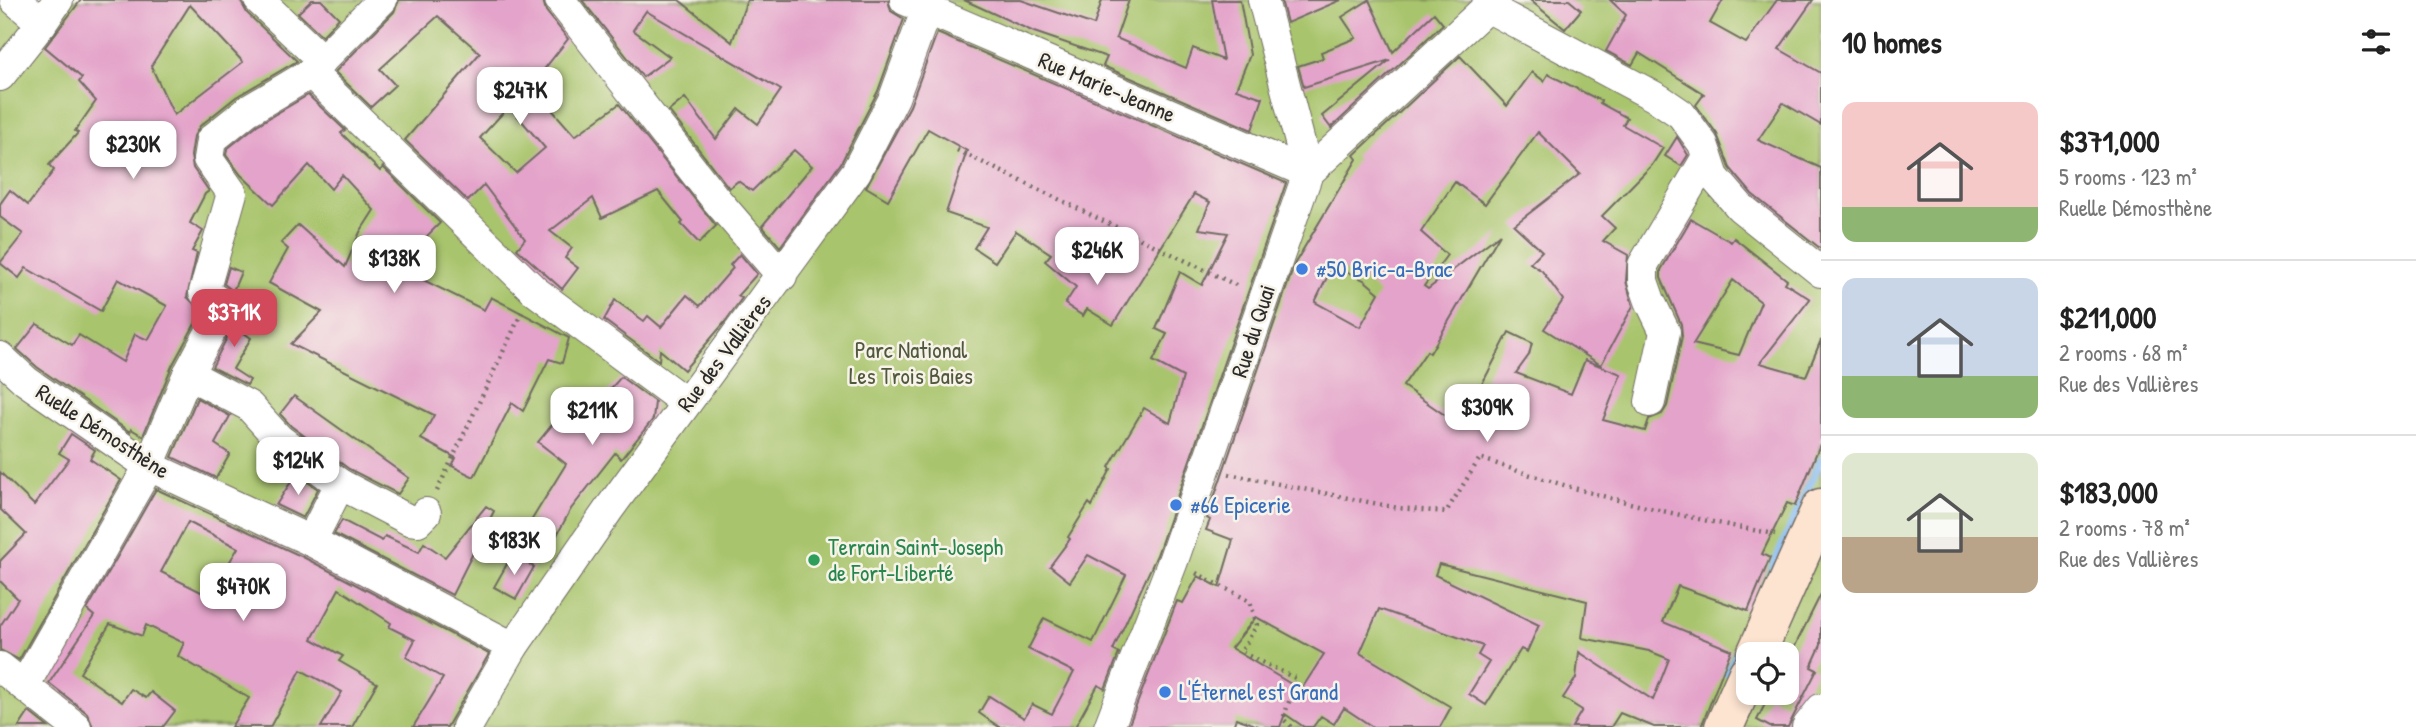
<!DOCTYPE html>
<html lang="en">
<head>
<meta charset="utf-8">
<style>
  body { margin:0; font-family:"Patrick Hand",sans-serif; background:#f6f6f6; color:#222; height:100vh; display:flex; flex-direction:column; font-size:26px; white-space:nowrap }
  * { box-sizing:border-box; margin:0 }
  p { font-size:23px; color:#767676 }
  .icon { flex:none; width:38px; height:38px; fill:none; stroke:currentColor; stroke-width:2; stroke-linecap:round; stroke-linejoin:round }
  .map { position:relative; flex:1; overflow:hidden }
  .side { display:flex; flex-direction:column; background:#fff; width:595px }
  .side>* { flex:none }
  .controls { position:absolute; left:1736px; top:642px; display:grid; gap:14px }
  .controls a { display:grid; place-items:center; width:63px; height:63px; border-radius:14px; background:#fff; box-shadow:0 4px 10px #0003; font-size:35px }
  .price { position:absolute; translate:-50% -60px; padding:0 16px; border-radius:14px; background:#fff; color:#222; font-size:23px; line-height:46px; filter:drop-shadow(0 2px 4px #0008) }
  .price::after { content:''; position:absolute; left:50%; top:42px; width:21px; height:16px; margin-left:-10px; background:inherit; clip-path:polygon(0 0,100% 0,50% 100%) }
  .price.selected { background:#d1495b; color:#fff }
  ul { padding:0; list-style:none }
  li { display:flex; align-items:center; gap:21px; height:175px; padding:0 21px }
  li+li { border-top:2px solid #e0e0e0 }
  li span { display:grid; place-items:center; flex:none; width:196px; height:140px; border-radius:14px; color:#555 }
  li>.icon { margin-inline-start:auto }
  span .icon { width:84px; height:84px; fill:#fffc; stroke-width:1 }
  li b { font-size:30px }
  h2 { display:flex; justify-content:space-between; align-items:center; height:84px; padding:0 21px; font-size:30px }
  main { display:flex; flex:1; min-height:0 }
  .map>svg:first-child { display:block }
  .green { fill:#a8c46c; stroke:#6a784c; stroke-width:2; fill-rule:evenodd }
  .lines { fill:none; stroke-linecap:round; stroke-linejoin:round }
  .stream { stroke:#87bbf5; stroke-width:8 }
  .building { fill:#e4a3ca; fill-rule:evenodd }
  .minor-casing { stroke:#716b62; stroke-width:32 }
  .secondary-casing { stroke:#716b62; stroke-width:41 }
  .path { stroke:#716b62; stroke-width:4.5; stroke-dasharray:2 5; stroke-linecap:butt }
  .minor { stroke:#fff; stroke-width:30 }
  .secondary { stroke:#fde4d1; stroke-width:38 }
  .shop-dot { fill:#3f7fe0; stroke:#f7f3e8; stroke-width:2.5 }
  .leisure-dot { fill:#2e9e5b; stroke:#f7f3e8; stroke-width:2.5 }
  .labels { text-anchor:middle; stroke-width:5; stroke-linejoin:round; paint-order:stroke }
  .street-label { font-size:23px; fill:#2b2b2b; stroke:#f7f3e8 }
  .shop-label { font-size:23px; fill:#366cbe; stroke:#f7f3e8; text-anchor:start }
  .park-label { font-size:23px; fill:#50593e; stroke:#f7f3e8 }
  .leisure-label { font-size:23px; fill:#27864d; stroke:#f7f3e8; text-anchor:start }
</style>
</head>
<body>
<main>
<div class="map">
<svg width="1821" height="727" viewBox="0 0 1821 727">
  <rect width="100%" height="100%" fill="#f7f3e8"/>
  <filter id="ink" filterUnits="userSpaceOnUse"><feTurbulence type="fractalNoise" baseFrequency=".0143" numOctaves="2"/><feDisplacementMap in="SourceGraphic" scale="14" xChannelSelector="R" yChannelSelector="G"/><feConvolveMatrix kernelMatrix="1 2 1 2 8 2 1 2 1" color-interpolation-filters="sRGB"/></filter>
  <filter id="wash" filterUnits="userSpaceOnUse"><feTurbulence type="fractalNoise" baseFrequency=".00686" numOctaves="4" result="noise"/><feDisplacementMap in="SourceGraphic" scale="28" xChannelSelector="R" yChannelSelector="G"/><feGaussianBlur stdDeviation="1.57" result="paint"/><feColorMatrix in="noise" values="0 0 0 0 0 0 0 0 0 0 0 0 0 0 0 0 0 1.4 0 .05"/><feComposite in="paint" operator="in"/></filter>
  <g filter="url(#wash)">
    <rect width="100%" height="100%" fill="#f3e3c9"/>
    <path class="green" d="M0 0H1821V727H0ZM1748 654H1787V693H1748Z"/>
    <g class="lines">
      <g class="stream">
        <polyline points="1748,624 1821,459"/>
        <polyline points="1728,673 1742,640"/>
      </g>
    </g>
    <g id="blocks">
      <g class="building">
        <path d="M81 0H240L247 13 297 61 236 97 200 126 194 136 191 156 193 168 209 191 205 194 190 223 203 231 192 251 197 253 187 297 202 311 172 366 143 436 131 429 130 432 37 367 17 349 37 324 72 345 79 335 123 362 135 334 148 340 167 306 118 279 101 311 26 268 19 278 0 263 23 234 0 217V204L10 190 28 205 54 170 49 165 78 133 75 131 96 101 79 82 82 78 45 47ZM190 5 243 62 174 115 151 66Z"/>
        <polygon points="312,0 321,0 339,18 322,36 298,13"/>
        <path d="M399 0H543L546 11 568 39 531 86 575 136 619 104 716 226 699 243 681 224 683 222 658 191 602 218 593 198 550 231 572 248 565 258 578 268 562 289 517 249 525 239 484 185 468 201 405 140 480 53 438 16 380 69 395 85 371 107 335 72 394 12ZM509 106 545 148 516 173 480 138Z"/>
        <polygon points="582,0 679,0 732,42 747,0 888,0 891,11 904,19 878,91 841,163 780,247 762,226 812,166 794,150 752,191 738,181 729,188 669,111 685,98 716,139 739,109 758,124 781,90 646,11 633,30 670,57 643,77"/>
        <polygon points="964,0 1021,0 1094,25 1102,0 1129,0 1116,38 1186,68 1193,48 1223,60 1212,0 1240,0 1250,55 1236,89 1263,98 1252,130 1103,66 1107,57 1034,32"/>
        <polygon points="1281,0 1341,0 1287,23"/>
        <polygon points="1369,0 1393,52 1434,13 1443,24 1331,128 1322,116 1390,60 1304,87 1298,66 1323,58 1321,52 1356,38 1342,17"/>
        <polygon points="1530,0 1569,0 1581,10 1565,29"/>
        <polygon points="1610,0 1723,0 1710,23 1746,43 1777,0 1813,0 1779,49 1821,73 1821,125 1783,103 1758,140 1821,168 1821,249 1752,194 1730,168 1717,134 1696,105 1704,94 1639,53 1632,65 1606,51 1626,15"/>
        <polygon points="937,33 1286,183 1157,555 1113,650 1119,653 1105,689 1098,685 1075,727 999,727 979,713 989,696 1024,718 1032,704 1052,714 1074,672 1028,649 1044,618 1093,642 1126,575 1088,555 1070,582 1050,566 1070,539 1068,537 1089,503 1092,506 1111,469 1109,467 1144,408 1170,423 1183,377 1153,361 1167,334 1156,329 1180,272 1202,285 1228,233 1199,229 1210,202 1194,194 1113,325 1087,309 1083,316 1065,304 1076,287 1045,261 1051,254 1016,231 995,262 974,248 987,227 946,213 967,151 928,129 888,200 866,187 910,106"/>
        <path d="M1460 56 1507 106 1532 72 1544 81 1548 74 1601 101 1600 103 1627 118 1623 125 1663 148 1652 165 1602 216 1615 228 1603 241 1628 255 1626 281 1633 306 1601 365 1544 329 1563 300 1542 271 1530 263 1542 251 1514 225 1580 174 1538 132 1485 204 1455 182 1421 232 1447 255 1424 286 1428 289 1500 234 1430 353 1427 351 1403 386 1459 425 1486 389 1481 386 1509 332 1532 343 1529 355 1516 373 1571 394 1585 360 1621 374 1603 420 1645 431 1649 419 1662 414 1667 406 1682 336 1681 324 1661 278V270L1691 219 1731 242 1734 238 1787 280 1785 283 1810 299 1760 363 1806 376 1821 340V442L1795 506 1787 503 1762 554 1770 558 1748 611 1678 586 1663 622 1731 650 1701 727H1654L1620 713 1611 727H1572L1582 710 1563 698 1576 678 1579 652 1653 700 1669 659 1649 651 1582 638 1587 601 1439 564 1435 575 1539 625 1527 652 1521 649 1486 705 1469 694 1489 662 1478 655 1483 646 1379 609 1360 653 1451 707 1440 727H1373L1344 708 1334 724 1321 716 1313 727H1304L1285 714 1280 727H1261L1236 718 1233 727H1128L1177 601 1183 603 1198 576 1219 587 1233 540 1206 530 1210 520 1207 518 1295 263 1357 159 1354 155ZM1333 265 1364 280 1379 293 1360 327 1315 302ZM1733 280 1761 302 1739 355 1693 344ZM1256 617 1324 654 1301 690 1231 648Z"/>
        <polygon points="308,95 345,130 341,133 380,171 383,167 440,223 414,249 405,271 484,310 491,297 569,338 562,363 549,359 523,411 512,403 474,477 452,466 456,458 421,439 434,415 291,344 322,312 269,283 288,249 281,243 298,225 345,267 360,232 374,210 342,175 331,189 309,165 273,205 241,175 226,155 227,149 257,125"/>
        <polygon points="1677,137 1688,155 1681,166 1665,156"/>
        <polygon points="740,254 757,274 738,295 742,298 725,322 684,370 660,350 659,361 604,320 615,300 644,321 648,316 661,327 687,295 700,306 733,268 730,265"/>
        <polygon points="229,267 241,272 233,291 224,284"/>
        <polygon points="237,311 253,320 244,333 251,338 233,369 250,380 247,385 212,367 235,322"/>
        <polygon points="621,377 655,402 653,419 621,459 615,453 571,509 557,535 531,521 566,464 538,442 560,415 577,426"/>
        <polygon points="294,396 409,478 398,494 349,469 291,426 280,414"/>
        <polygon points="197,398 230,416 215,444 230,454 216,478 172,457"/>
        <polygon points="71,434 95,450 90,459 121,480 19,660 0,650 0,626 18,599 0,581 0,561 26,534 0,509 0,472 34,505 69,459 59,453"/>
        <polygon points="296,474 318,489 303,518 276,505"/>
        <path d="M156 489 303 557 489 654 447 727H413L443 678 406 657 415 640 389 627 391 623 339 589 312 639 343 656 339 661 377 683 352 727H321L342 692 301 670 270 727H231L249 698 178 656 184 643 146 625 142 636 110 624 80 673 122 702 131 689 146 698 151 692 175 711 163 727H93L87 713 49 683 94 616 87 610ZM188 522 238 548 215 586 210 583 205 594 161 572Z"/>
        <polygon points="486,506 494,511 452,595 334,534 342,520 382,541 385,536 419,552 424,543 445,557"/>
        <polygon points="512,555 534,567 516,599 494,587"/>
        <polygon points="1821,594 1821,645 1811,667 1817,670 1788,727 1770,727 1757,720 1769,696 1787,705 1787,662"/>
        <polygon points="29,712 48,727 19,727"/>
      </g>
    </g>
  </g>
  <g filter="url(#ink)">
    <use href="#blocks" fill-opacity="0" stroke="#716b62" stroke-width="2"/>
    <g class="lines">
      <g class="minor-casing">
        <g id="minor">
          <polyline points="15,0 42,23 58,0"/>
          <polyline points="259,0 322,60 311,73 535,291 686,403"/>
          <polyline points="560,0 714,197 782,276"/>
          <polyline points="905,0 1308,173"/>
          <polyline points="1263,0 1308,173"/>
          <polyline points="1487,7 1659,99 1681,114 1703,144 1714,177 1740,207 1821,272"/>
          <polyline points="322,60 382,0"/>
          <polyline points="0,76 42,23"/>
          <polyline points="0,357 26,381 149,466 311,541 513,647"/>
          <polyline points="188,374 249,406 279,439 340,484 409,520 418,521 426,513"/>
          <polyline points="1650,402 1665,332 1650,301 1643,281 1643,265 1707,157"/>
          <polyline points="311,541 340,484"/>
          <polyline points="0,667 76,727"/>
          <polyline points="24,686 149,466 188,374 220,314 218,301 204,292 232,193 208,159 211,140 247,111 311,73"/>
          <polyline points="467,727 513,647 609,509 856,172 894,98 930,0"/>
          <polyline points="1109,727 1173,561 1308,173 1495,0"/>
          <polyline points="1807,727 1821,709"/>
        </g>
      </g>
      <g class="secondary-casing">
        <g id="secondary">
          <polyline points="1756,654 1821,508"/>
          <polyline points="1724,727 1748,673"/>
        </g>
      </g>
      <g class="path">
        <polyline points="957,150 1240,287"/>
        <path d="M1229 474 1398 508 1446 512 1480 458C1576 492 1675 516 1775 534"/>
        <polyline points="437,491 522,312"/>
        <polyline points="1196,573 1250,601 1257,625 1241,652 1297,679 1283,719 1292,727"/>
      </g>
      <use href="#minor" class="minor"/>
      <use href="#secondary" class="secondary"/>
    </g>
  </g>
  <g class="shop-dot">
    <circle cx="1302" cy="269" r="7"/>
    <circle cx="1176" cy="505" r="7"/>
    <circle cx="1165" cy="692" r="7"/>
  </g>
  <circle class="leisure-dot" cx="814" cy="560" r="7"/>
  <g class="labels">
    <g class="street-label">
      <text transform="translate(1107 87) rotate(23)" y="8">Rue Marie-Jeanne</text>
      <text transform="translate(1253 331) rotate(-72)" y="8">Rue du Quai</text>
      <text transform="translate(724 353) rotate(-53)" y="8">Rue des Vallières</text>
      <text transform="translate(103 431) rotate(33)" y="8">Ruelle Démosthène</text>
    </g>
    <g class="shop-label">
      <text x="1316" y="277">#50 Bric-a-Brac</text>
      <text x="1190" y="513">#66 Epicerie</text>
      <text x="1179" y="700">L'Éternel est Grand</text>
    </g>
    <g class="park-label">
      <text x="911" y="358">Parc National<tspan x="911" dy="26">Les Trois Baies</tspan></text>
    </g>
    <g class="leisure-label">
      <text x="828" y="555">Terrain Saint-Joseph<tspan x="828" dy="26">de Fort-Liberté</tspan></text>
    </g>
  </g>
</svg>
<div class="controls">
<a><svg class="icon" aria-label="locate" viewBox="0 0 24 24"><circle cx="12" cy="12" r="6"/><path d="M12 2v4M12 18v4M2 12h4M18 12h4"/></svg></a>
</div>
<b class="price" style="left:520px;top:127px">$247K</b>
<b class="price" style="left:133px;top:181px">$230K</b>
<b class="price" style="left:1097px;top:287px">$246K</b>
<b class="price" style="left:394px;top:295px">$138K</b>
<b class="price selected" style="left:234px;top:349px">$371K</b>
<b class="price" style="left:1487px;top:444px">$309K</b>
<b class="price" style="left:592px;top:447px">$211K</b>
<b class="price" style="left:298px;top:497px">$124K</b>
<b class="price" style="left:514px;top:577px">$183K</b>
<b class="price" style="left:243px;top:623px">$470K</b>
</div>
<section class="side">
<h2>10 homes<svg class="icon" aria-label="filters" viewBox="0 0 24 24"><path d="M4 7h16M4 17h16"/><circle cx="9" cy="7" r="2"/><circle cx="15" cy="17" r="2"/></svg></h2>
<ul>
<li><span style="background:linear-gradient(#f6c9c9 75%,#8fb573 0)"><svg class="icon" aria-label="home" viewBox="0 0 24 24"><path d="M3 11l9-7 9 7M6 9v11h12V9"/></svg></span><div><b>$371,000</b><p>5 rooms · 123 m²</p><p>Ruelle Démosthène</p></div></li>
<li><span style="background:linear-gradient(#c9d6e8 70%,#8fb573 0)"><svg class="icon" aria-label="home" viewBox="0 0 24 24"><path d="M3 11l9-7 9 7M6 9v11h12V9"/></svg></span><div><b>$211,000</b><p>2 rooms · 68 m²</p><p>Rue des Vallières</p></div></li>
<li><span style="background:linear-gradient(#dfe7d0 60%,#b9a48a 0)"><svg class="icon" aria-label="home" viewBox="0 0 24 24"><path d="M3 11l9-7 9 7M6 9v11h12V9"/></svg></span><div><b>$183,000</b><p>2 rooms · 78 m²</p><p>Rue des Vallières</p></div></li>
</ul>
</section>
</main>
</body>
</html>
